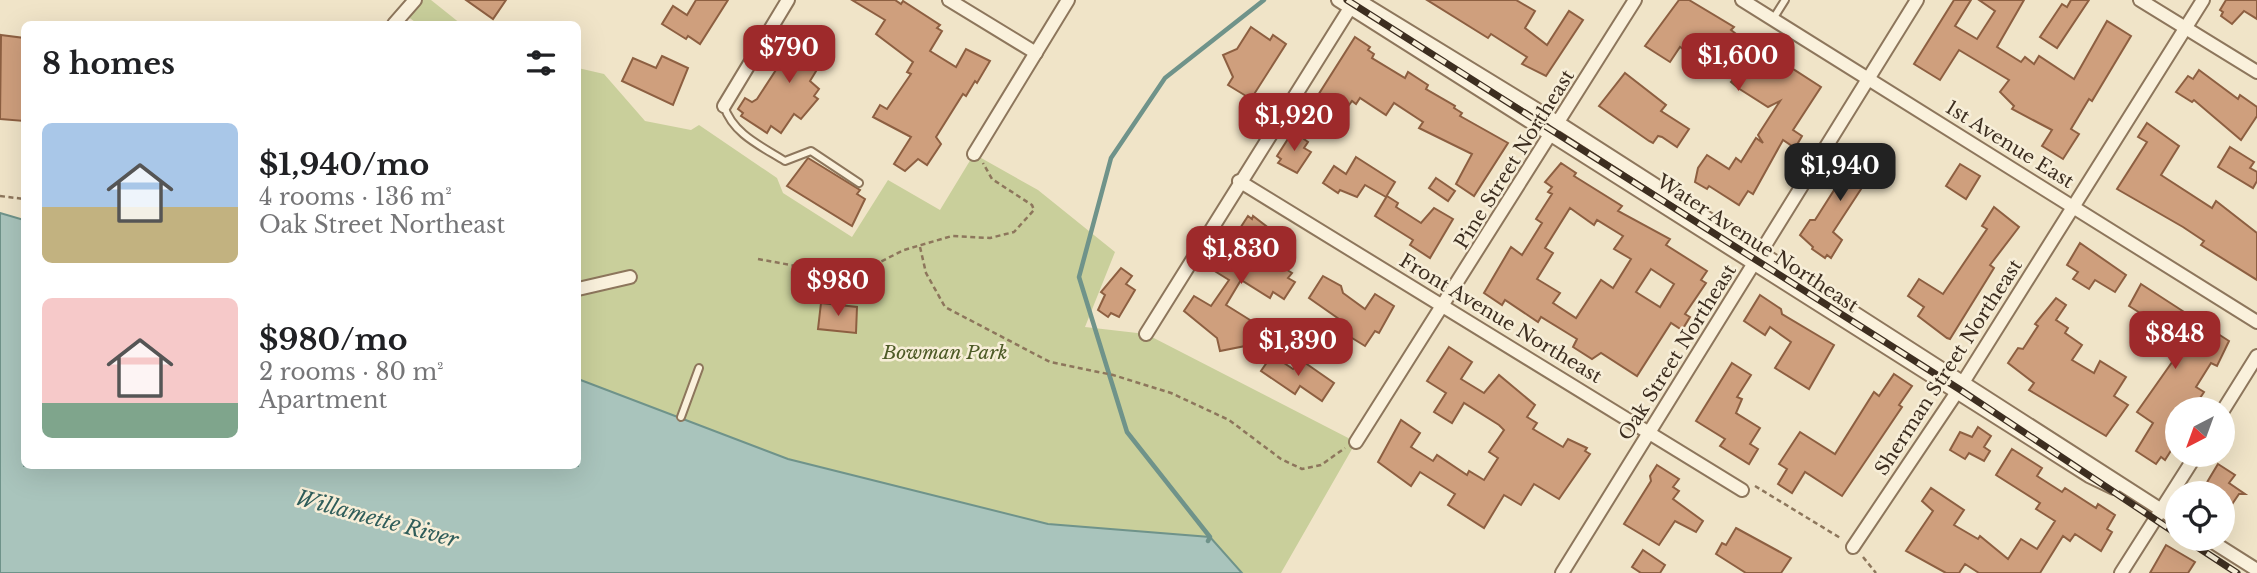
<!DOCTYPE html>
<html lang="en">
<head>
<meta charset="utf-8">
<style>
  body { margin:0; font-family:"Libre Baskerville",serif; background:#f6f6f6; color:#202124; height:100vh; display:flex; flex-direction:column; font-size:26px; white-space:nowrap }
  * { box-sizing:border-box; margin:0 }
  p { font-size:23px; color:#757577 }
  .icon { flex:none; width:38px; height:38px; fill:none; stroke:currentColor; stroke-width:2; stroke-linecap:round; stroke-linejoin:round }
  .map { position:relative; flex:1; overflow:hidden }
  .details { position:absolute; left:21px; top:21px; width:560px; height:448px; display:flex; flex-direction:column; background:#fff; border-radius:10px; box-shadow:0 7px 28px #0002 }
  .details>* { flex:none }
  .needle { width:46px; rotate:221deg }
  .tools { position:absolute; left:2165px; top:397px; display:grid; gap:14px }
  .tools a { display:grid; place-items:center; width:70px; height:70px; border-radius:50%; background:#fff; box-shadow:0 7px 28px #0002; font-size:35px }
  .price { position:absolute; translate:-50% -60px; padding:0 16px; border-radius:14px; background:#9e2a2b; color:#fff; font-size:23px; line-height:46px; filter:drop-shadow(0 2px 4px #0008) }
  .price::after { content:''; position:absolute; left:50%; top:42px; width:21px; height:16px; margin-left:-10px; background:inherit; clip-path:polygon(0 0,100% 0,50% 100%) }
  .price.on { background:#222; color:#fff }
  ul { padding:0; list-style:none }
  li { display:flex; align-items:center; gap:21px; height:175px; padding:0 21px }
  li span { display:grid; place-items:center; flex:none; width:196px; height:140px; border-radius:10px; color:#555 }
  li>.icon { margin-inline-start:auto }
  span .icon { width:84px; height:84px; fill:#fffc; stroke-width:1 }
  li b { font-size:30px }
  h2 { display:flex; justify-content:space-between; align-items:center; height:84px; padding:0 21px; font-size:30px }
  .map>svg:first-child { display:block }
  .green { fill:#c9cf9b }
  .water { fill:#a9c4bc; stroke:#6f938a; stroke-width:2 }
  .lines { fill:none; stroke-linecap:round; stroke-linejoin:round }
  .stream { stroke:#6f938a; stroke-width:4.5 }
  .building { fill:#cf9f7d; stroke:#8d5f41; stroke-width:2; fill-rule:evenodd }
  .service-casing { stroke:#8d765c; stroke-width:10 }
  .minor-casing { stroke:#8d765c; stroke-width:16 }
  .path { stroke:#8d765c; stroke-width:2.5; stroke-dasharray:5 3.5; stroke-linecap:butt }
  .service { stroke:#faf1dc; stroke-width:6 }
  .minor { stroke:#faf1dc; stroke-width:12 }
  .rail-casing { stroke:#3d2e20; stroke-width:7 }
  .rail { stroke:#f7eed8; stroke-width:4.5; stroke-dasharray:13; stroke-linecap:butt }
  .labels { text-anchor:middle; stroke-width:5; stroke-linejoin:round; paint-order:stroke }
  .street-label { font-size:19px; fill:#3d2e20; stroke:#f7eed8 }
  .park-label { font-size:19px; font-style:italic; fill:#4d5a26; stroke:#f7eed8 }
  .water-label { font-size:21px; font-style:italic; fill:#2f5d5a; stroke:#f7eed8 }
</style>
</head>
<body>
<div class="map">
<svg width="2257" height="573" viewBox="0 0 2257 573">
  <rect width="100%" height="100%" fill="#f0e4c8"/>
  <g class="green">
    <polygon points="415,0 431,0 461,24 418,24 404,14"/>
    <polygon points="578,68 604,74 645,121 691,130 699,125 777,178 783,193 852,237 888,180 940,210 974,154 1038,190 1115,252 1085,327 1146,334 1356,442 1281,573 1242,573 1210,537 1048,524 788,459 578,379"/>
  </g>
  <polygon class="water" points="0,213 24,220 24,466 578,466 578,379 788,459 1048,524 1210,537 1242,573 0,573"/>
  <g class="lines">
    <polyline class="stream" points="1208,541 1210,537 1127,432 1079,277 1111,158 1165,78 1264,0"/>
  </g>
  <g class="building">
    <polygon points="466,0 506,0 493,19"/>
    <polygon points="696,0 728,0 700,44 688,36 686,39 662,24 673,6 687,15"/>
    <polygon points="852,0 895,0 901,4 903,1 940,25 937,28 942,31 930,51 956,67 966,49 990,61 977,83 975,81 966,96 963,94 936,137 941,144 927,165 918,159 905,171 894,164 911,137 873,117 880,105 887,109 911,74 907,72 913,62 876,34 885,20"/>
    <polygon points="1427,0 1516,0 1535,11 1525,28 1547,45 1569,11 1583,20 1546,76 1522,64 1527,57 1491,34 1488,38"/>
    <polygon points="1679,0 1689,0 1734,27 1731,30 1740,37 1729,54 1750,68 1762,49 1821,87 1793,130 1802,136 1795,148 1783,140 1753,194 1748,191 1739,205 1709,186 1707,189 1695,182 1698,168 1707,155 1729,169 1736,158 1741,162 1756,138 1763,143 1758,135 1780,101 1768,107 1738,88 1731,82 1735,78 1711,64 1709,67 1680,47 1670,62 1645,46"/>
    <polygon points="1954,0 1971,0 1955,26 1977,39 1995,11 1979,0 2024,0 1997,47 2021,62 2025,57 2034,64 2039,56 2074,79 2107,21 2131,36 2092,101 2089,99 2071,129 2079,134 2063,159 2042,146 2052,130 2012,109 2014,106 2000,92 2009,80 1959,50 1940,80 1914,64"/>
    <polygon points="2071,0 2089,0 2057,48 2040,37 2062,4 2067,7"/>
    <polygon points="2226,0 2257,0 2257,19 2244,11 2232,24 2221,16 2223,12 2220,10"/>
    <polygon points="804,27 832,45 810,81 819,89 814,96 818,99 801,119 794,114 781,133 771,126 767,133 741,116 743,113 738,109 745,98 752,102 757,99"/>
    <polygon points="1251,27 1270,40 1273,35 1286,44 1251,99 1228,85 1233,77 1223,55 1237,49"/>
    <polygon points="1,35 24,38 24,121 0,119"/>
    <polygon points="1355,37 1370,47 1368,50 1374,54 1372,58 1405,78 1408,72 1428,85 1426,89 1455,106 1454,108 1462,113 1460,116 1508,143 1474,196 1456,184 1472,154 1419,128 1423,122 1394,103 1386,115 1360,98 1356,104 1352,101 1341,116 1315,100"/>
    <polygon points="662,56 688,68 673,105 622,81 633,58 656,68"/>
    <polygon points="2199,70 2238,99 2240,95 2257,107 2257,116 2241,140 2194,100 2192,102 2176,92 2188,76 2193,79"/>
    <polygon points="1625,73 1666,105 1661,111 1689,129 1677,147 1662,137 1658,136 1653,143 1649,141 1599,106"/>
    <polygon points="2147,123 2179,146 2161,175 2212,208 2216,201 2257,233 2257,280 2201,245 2204,241 2183,227 2117,189 2147,142 2138,137"/>
    <polygon points="1293,131 1308,142 1304,148 1311,152 1297,173 1278,163 1281,159 1277,156"/>
    <polygon points="1858,146 1880,160 1833,232 1842,240 1831,258 1827,255 1825,258 1812,249 1813,247 1800,235 1810,220 1815,220 1843,176 1840,174 1845,167 1841,164 1850,152 1853,154"/>
    <polygon points="2230,147 2254,162 2250,168 2257,172 2257,181 2253,188 2218,167"/>
    <polygon points="1356,157 1395,182 1386,197 1365,185 1357,197 1340,190 1338,193 1323,183 1334,166 1346,174"/>
    <polygon points="808,158 860,190 857,194 865,199 852,226 787,186"/>
    <path d="M1561 163 1576 173 1574 176 1622 206 1618 211 1670 239 1666 245 1707 271 1701 280 1706 283 1685 314 1690 317 1682 330 1671 323 1637 376 1601 353 1592 359 1573 347 1577 339 1541 317 1538 322 1505 300 1502 305 1484 293 1511 247 1522 255 1542 223 1536 219 1552 194 1548 192 1552 187 1545 182ZM1570 208 1594 225 1597 220 1623 236 1614 249 1631 259 1613 288 1601 280 1576 318 1553 303 1560 293 1537 279 1553 253 1545 248ZM1651 269 1674 284 1660 307 1636 292Z"/>
    <polygon points="1960,164 1980,176 1966,199 1946,186"/>
    <polygon points="1436,178 1455,191 1448,201 1429,188"/>
    <polygon points="1387,196 1398,203 1396,207 1421,223 1434,208 1453,219 1430,258 1410,245 1413,240 1375,216"/>
    <polygon points="1994,207 2019,227 1990,265 1994,268 1950,339 1947,338 1918,316 1924,307 1908,296 1919,279 1943,294 1987,229 1982,226"/>
    <polygon points="1248,216 1252,219 1253,216 1270,229 1257,248 1259,253 1292,273 1288,278 1295,282 1284,299 1273,292 1270,298 1241,280 1226,305 1258,325 1245,346 1220,351 1217,338 1184,311 1194,296 1211,306 1229,280 1213,270"/>
    <polygon points="2080,243 2126,275 2115,292 2095,280 2089,289 2073,279 2078,272 2067,265"/>
    <polygon points="1121,268 1132,276 1126,284 1135,290 1119,317 1111,313 1108,317 1098,310 1105,295 1101,292"/>
    <polygon points="1323,276 1341,286 1343,293 1365,309 1375,294 1394,306 1379,333 1375,331 1365,346 1344,333 1349,326 1309,298"/>
    <polygon points="2141,284 2229,341 2217,366 2211,363 2196,387 2204,392 2192,410 2177,410 2177,441 2165,460 2161,457 2156,464 2136,451 2153,423 2137,412 2182,348 2153,327 2156,323 2129,306"/>
    <polygon points="1760,295 1781,309 1782,314 1834,345 1809,389 1775,368 1791,342 1770,327 1765,335 1744,321"/>
    <polygon points="2056,298 2066,305 2056,320 2068,328 2065,333 2082,345 2072,360 2094,373 2100,361 2126,377 2114,396 2128,405 2106,436 2029,390 2034,383 2008,363 2018,348 2023,349 2038,326 2035,324"/>
    <polygon points="821,303 857,307 856,333 818,329"/>
    <polygon points="1449,347 1472,362 1461,379 1484,393 1499,375 1535,405 1527,417 1537,423 1533,429 1563,447 1568,439 1587,448 1585,451 1590,454 1559,499 1534,484 1521,505 1504,495 1484,528 1448,505 1455,494 1420,472 1411,486 1378,462 1401,420 1420,433 1411,447 1433,461 1437,455 1467,475 1469,471 1484,480 1498,458 1489,452 1504,430 1499,425 1464,403 1452,423 1434,412 1446,393 1427,381"/>
    <polygon points="1272,355 1293,369 1301,360 1334,383 1322,401 1300,386 1295,394 1261,371"/>
    <polygon points="1732,363 1751,375 1737,397 1742,399 1736,413 1760,428 1750,444 1758,449 1749,464 1720,446 1725,439 1696,421"/>
    <polygon points="1894,374 1912,386 1899,405 1902,407 1842,496 1805,472 1792,493 1778,484 1787,469 1779,464 1800,432 1835,454 1874,392 1879,396"/>
    <polygon points="1978,427 1991,436 1984,447 1990,451 1984,461 1969,453 1965,459 1950,450 1960,432 1972,437"/>
    <polygon points="2012,449 2042,468 2037,476 2062,492 2065,488 2096,508 2098,504 2115,515 2107,529 2112,532 2101,551 2075,534 2070,541 2063,536 2040,573 1979,573 1965,564 1959,573 1946,573 1906,551 1933,511 1922,501 1931,488 1964,510 1954,525 1978,539 1980,536 2008,559 2021,539 2037,549 2055,521 2036,509 2040,503 1996,475"/>
    <polygon points="2218,464 2235,475 2229,483 2245,494 2239,494 2222,519 2222,494 2200,494"/>
    <polygon points="1657,465 1679,479 1673,487 1679,491 1673,499 1703,521 1696,532 1675,521 1659,545 1624,524 1651,481 1650,476"/>
    <polygon points="1736,528 1791,558 1781,573 1746,573 1716,554 1722,543 1726,545"/>
    <polygon points="2166,545 2195,562 2188,573 2150,573"/>
    <polygon points="1643,550 1665,565 1660,573 1641,573 1632,567"/>
  </g>
  <g class="lines">
    <g class="service-casing">
      <g id="service">
        <polyline points="1773,19 1785,0"/>
        <path d="M724 106C733 134 761 146 785 161L811 151 859 183"/>
        <polyline points="681,417 699,368"/>
      </g>
    </g>
    <g class="minor-casing">
      <g id="minor">
        <polyline points="949,0 1036,53"/>
        <polyline points="1338,0 2089,476 2114,488"/>
        <polyline points="1358,0 1559,123 2177,520"/>
        <polyline points="1742,0 2257,322"/>
        <polyline points="2140,0 2257,72"/>
        <polyline points="394,24 415,0"/>
        <polyline points="724,106 788,0"/>
        <polyline points="974,154 1068,0"/>
        <polyline points="1239,181 1742,490"/>
        <polyline points="578,289 630,277"/>
        <polyline points="1146,334 1355,0"/>
        <polyline points="2222,412 2257,356"/>
        <polyline points="1356,442 1635,0"/>
        <polyline points="2208,539 2257,570"/>
        <polyline points="1853,547 1957,392 2203,0"/>
        <polyline points="1562,573 1917,0"/>
        <polyline points="2121,573 2196,455"/>
      </g>
    </g>
    <g class="path">
      <polyline points="0,196 24,199"/>
      <polyline points="920,247 926,273 945,307 1050,362 1113,375 1171,393 1229,420 1281,459 1302,469 1321,465 1345,448"/>
      <polyline points="758,259 845,275 868,268 904,250 952,236 990,238 1014,232 1034,210 1032,205 992,179 983,163"/>
      <polyline points="1755,486 1842,539"/>
      <polyline points="1863,557 1876,573"/>
    </g>
    <use href="#service" class="service"/>
    <use href="#minor" class="minor"/>
    <g class="rail-casing">
      <g id="rail">
        <polyline points="1347,0 1959,389 2177,534"/>
        <polyline points="2185,539 2237,573"/>
      </g>
    </g>
    <use href="#rail" class="rail"/>
  </g>
  <g class="labels">
    <g class="street-label">
      <text transform="translate(2010 144) rotate(32)" y="7">1st Avenue East</text>
      <text transform="translate(1514 159) rotate(-58)" y="7">Pine Street Northeast</text>
      <text transform="translate(1758 243) rotate(33)" y="7">Water Avenue Northeast</text>
      <text transform="translate(1501 318) rotate(31)" y="7">Front Avenue Northeast</text>
      <text transform="translate(1677 352) rotate(-58)" y="7">Oak Street Northeast</text>
      <text transform="translate(1948 367) rotate(-57)" y="7">Sherman Street Northeast</text>
    </g>
    <g class="park-label">
      <text x="945" y="359">Bowman Park</text>
    </g>
    <g class="water-label">
      <text transform="translate(377 519) rotate(15)" y="7">Willamette River</text>
    </g>
  </g>
</svg>
<div class="tools">
<a><svg class="needle" viewBox="-14 -14 28 28"><path d="M0-13l5 13h-10z" fill="#e53935"/><path d="M0 13l5-13h-10z" fill="#757577"/></svg></a>
<a><svg class="icon" aria-label="locate" viewBox="0 0 24 24"><circle cx="12" cy="12" r="6"/><path d="M12 2v4M12 18v4M2 12h4M18 12h4"/></svg></a>
</div>
<b class="price" style="left:789px;top:85px">$790</b>
<b class="price" style="left:1738px;top:93px">$1,600</b>
<b class="price" style="left:1294px;top:153px">$1,920</b>
<b class="price on" style="left:1840px;top:203px">$1,940</b>
<b class="price" style="left:1241px;top:286px">$1,830</b>
<b class="price" style="left:838px;top:318px">$980</b>
<b class="price" style="left:2175px;top:371px">$848</b>
<b class="price" style="left:1298px;top:378px">$1,390</b>
<section class="details">
<h2>8 homes<svg class="icon" aria-label="filters" viewBox="0 0 24 24"><path d="M4 7h16M4 17h16"/><circle cx="9" cy="7" r="2"/><circle cx="15" cy="17" r="2"/></svg></h2>
<ul>
<li><span style="background:linear-gradient(#a9c7e8 60%,#c2b280 0)"><svg class="icon" aria-label="home" viewBox="0 0 24 24"><path d="M3 11l9-7 9 7M6 9v11h12V9"/></svg></span><div><b>$1,940/mo</b><p>4 rooms · 136 m²</p><p>Oak Street Northeast</p></div></li>
<li><span style="background:linear-gradient(#f6c9c9 75%,#7fa58c 0)"><svg class="icon" aria-label="home" viewBox="0 0 24 24"><path d="M3 11l9-7 9 7M6 9v11h12V9"/></svg></span><div><b>$980/mo</b><p>2 rooms · 80 m²</p><p>Apartment</p></div></li>
</ul>
</section>
</div>
</body>
</html>
